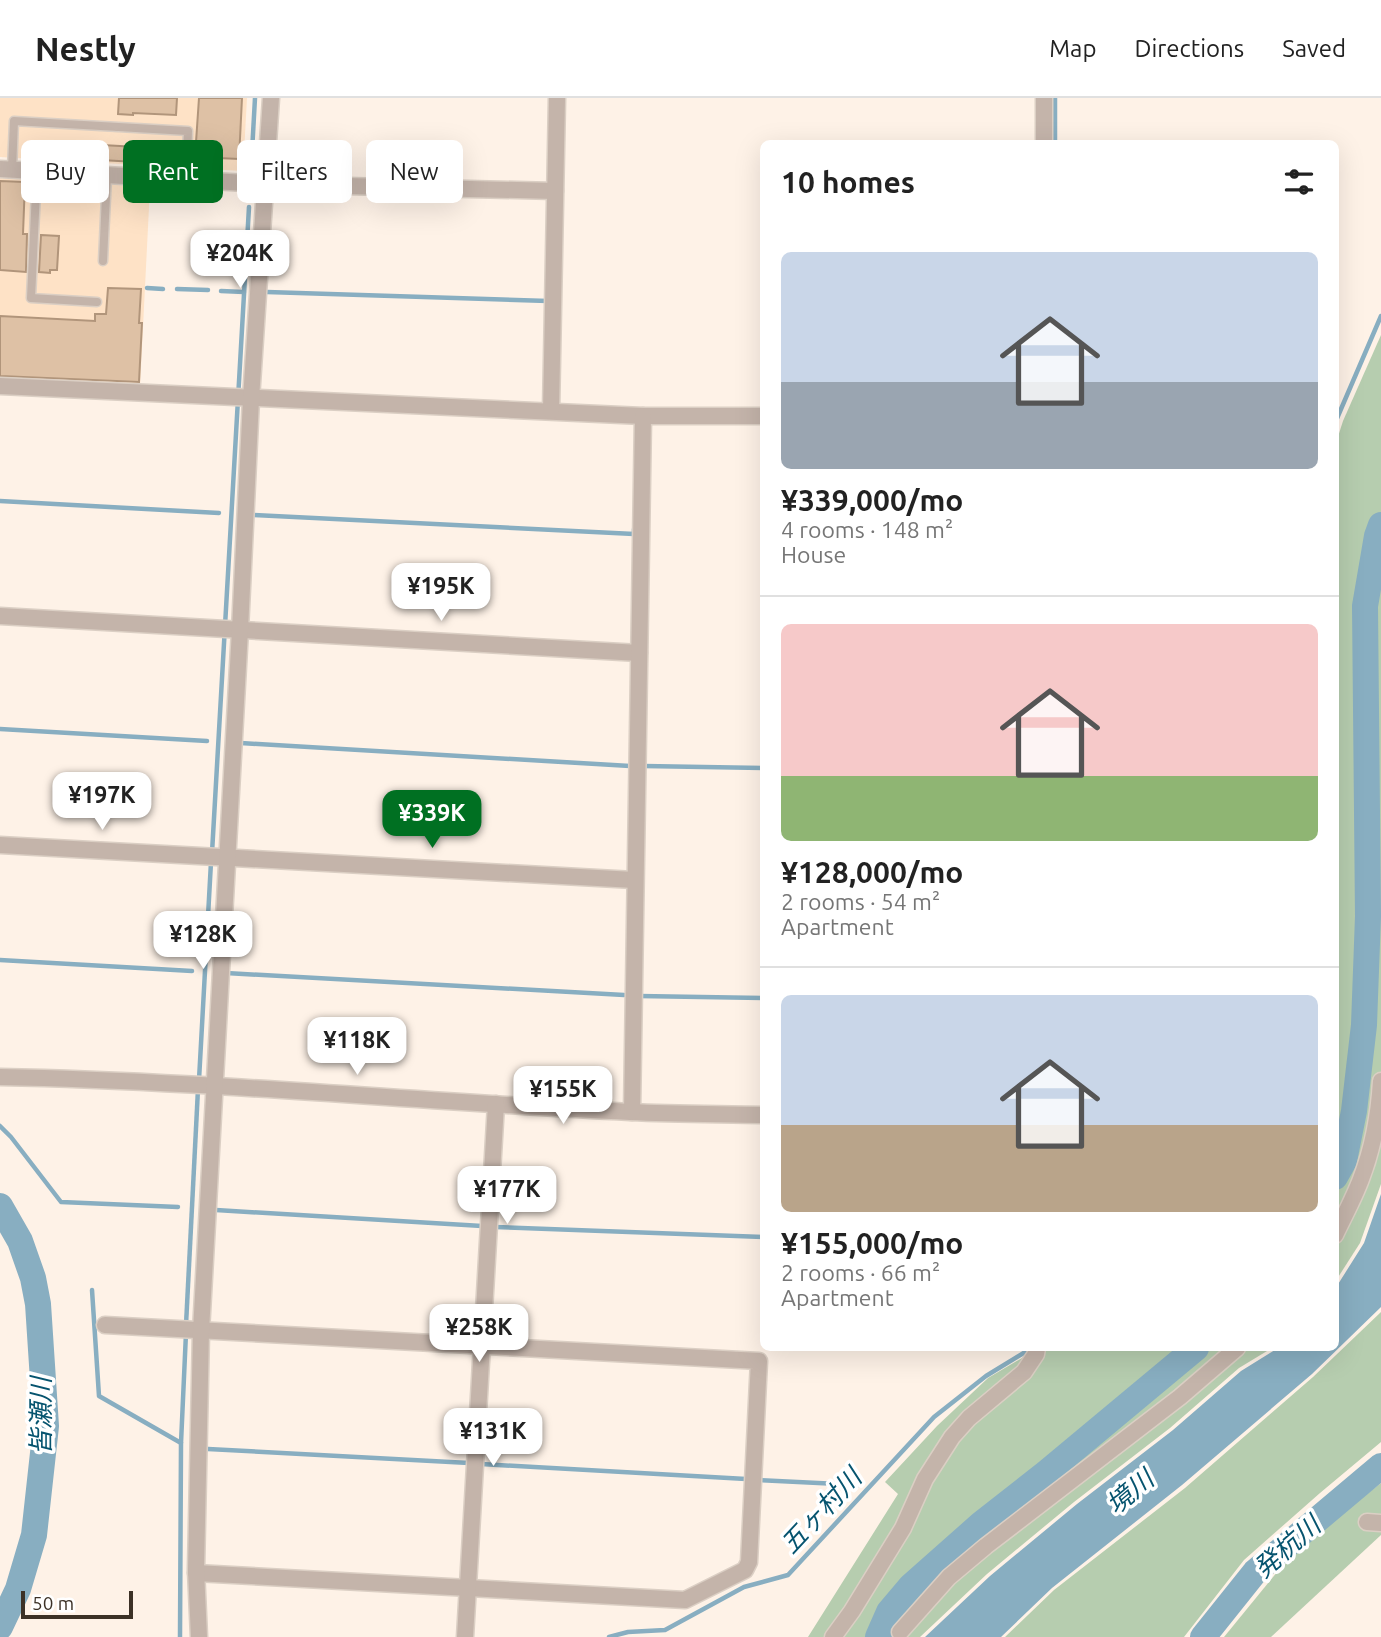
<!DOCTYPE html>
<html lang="en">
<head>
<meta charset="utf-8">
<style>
  body { margin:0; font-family:Ubuntu,"Noto Sans JP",sans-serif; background:#f2f2f2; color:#222; height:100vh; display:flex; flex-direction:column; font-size:26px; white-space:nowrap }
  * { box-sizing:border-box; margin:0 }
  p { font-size:23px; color:#767676 }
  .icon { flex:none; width:38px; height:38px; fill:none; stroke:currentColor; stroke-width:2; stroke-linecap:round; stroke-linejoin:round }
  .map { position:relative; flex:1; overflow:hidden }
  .sheet { position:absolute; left:760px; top:42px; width:579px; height:1211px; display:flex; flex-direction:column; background:#fff; border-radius:10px; box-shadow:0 7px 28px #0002 }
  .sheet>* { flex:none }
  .hud { position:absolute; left:21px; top:42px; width:634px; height:63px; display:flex; gap:14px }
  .scale { position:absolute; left:21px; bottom:18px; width:112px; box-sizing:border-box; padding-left:7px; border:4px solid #3c3126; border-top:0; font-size:19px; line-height:24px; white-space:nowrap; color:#3c3126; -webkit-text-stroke:5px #fff; paint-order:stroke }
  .price { position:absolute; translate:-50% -60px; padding:0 16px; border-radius:14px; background:#fff; color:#222; font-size:23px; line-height:46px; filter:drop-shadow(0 2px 4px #0008) }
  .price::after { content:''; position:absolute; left:50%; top:42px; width:21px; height:16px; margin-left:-10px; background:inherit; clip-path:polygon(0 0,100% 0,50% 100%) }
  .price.on { background:#007022; color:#fff }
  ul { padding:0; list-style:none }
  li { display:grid; align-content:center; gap:14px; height:371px; padding:0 21px }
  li+li { border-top:2px solid #e0e0e0 }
  li span { display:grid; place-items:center; height:217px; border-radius:10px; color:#555 }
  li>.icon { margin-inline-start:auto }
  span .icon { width:126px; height:126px; fill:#fffc; stroke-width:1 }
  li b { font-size:30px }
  h2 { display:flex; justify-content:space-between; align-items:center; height:84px; padding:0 21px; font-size:30px }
  .chip { padding:0 24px; border-radius:10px; background:#fff; box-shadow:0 7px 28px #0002; font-size:24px; line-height:63px }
  .chip.on { background:#007022; color:#fff }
  header { display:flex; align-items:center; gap:42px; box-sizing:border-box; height:98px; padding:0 35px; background:#fff; border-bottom:2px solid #e0e0e0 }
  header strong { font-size:33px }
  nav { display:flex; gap:38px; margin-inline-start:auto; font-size:24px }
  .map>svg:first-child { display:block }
  .built { fill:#fee2c6 }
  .green { fill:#b6cdaf }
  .water { fill:#88aec1 }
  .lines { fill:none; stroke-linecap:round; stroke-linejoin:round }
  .stream { stroke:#88aec1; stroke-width:4.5 }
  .river { stroke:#88aec1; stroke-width:26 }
  .building { fill:#dec1a5; stroke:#b1957b; stroke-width:2 }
  .service-casing { stroke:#dbcfc4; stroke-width:11 }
  .minor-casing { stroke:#dbcfc4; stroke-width:19 }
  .service { stroke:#c4b4aa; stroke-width:8 }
  .minor { stroke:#c4b4aa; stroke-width:16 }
  .labels { text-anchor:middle; stroke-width:7; stroke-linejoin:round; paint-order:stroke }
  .water-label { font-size:26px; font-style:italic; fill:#06546f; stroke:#fff }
</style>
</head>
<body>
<header>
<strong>Nestly</strong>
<nav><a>Map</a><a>Directions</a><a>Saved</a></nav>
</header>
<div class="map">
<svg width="1381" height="1539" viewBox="0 0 1381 1539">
  <rect width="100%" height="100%" fill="#fef2e7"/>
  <g class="built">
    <polygon points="0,0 247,0 243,73 0,59"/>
    <polygon points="0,80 150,89 140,289 0,282"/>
  </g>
  <g class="green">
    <polygon points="1381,237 1381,1086 1360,1145 1335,1184 1335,348 1343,323"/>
    <polygon points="1381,1214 1381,1344 1320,1395 1244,1462 1184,1539 1005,1539 1054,1492 1185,1390 1313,1279"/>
    <polygon points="1039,1250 1272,1250 1239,1270 1170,1330 1074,1404 987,1476 920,1539 888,1539 889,1535 876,1528 869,1539 808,1539 898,1396 885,1384 937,1328 988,1280"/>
    <polygon points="1381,1385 1381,1437 1271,1539 1224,1539 1278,1473 1325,1429"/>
  </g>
  <polygon class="water" points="1381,1096 1381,1209 1312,1276 1182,1387 1052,1490 1001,1539 925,1539 990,1478 1077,1406 1173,1332 1241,1273 1278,1250 1335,1250 1335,1191 1364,1145"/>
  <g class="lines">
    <g class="stream">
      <polyline points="1055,46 1055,0"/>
      <polyline points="252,54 255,0"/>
      <polyline points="147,190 163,191"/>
      <polyline points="177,191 208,192"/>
      <polyline points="221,193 244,194"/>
      <polyline points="267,194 548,203"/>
      <polyline points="1335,325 1381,218"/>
      <polyline points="0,403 219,415"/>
      <polyline points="254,417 634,436 634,431"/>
      <polyline points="0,631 207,643"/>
      <polyline points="241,645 630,668"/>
      <polyline points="644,668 763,670"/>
      <polyline points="212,755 249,109"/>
      <polyline points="0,862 192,873"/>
      <polyline points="226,875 624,897"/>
      <polyline points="639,898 763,900"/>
      <polyline points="199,982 211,764"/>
      <polyline points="0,1028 11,1039 61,1104 178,1109"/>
      <polyline points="216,1112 482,1128"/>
      <polyline points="495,1129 763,1139"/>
      <polyline points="92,1192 99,1298 181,1345"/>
      <polyline points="186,1227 198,991"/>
      <polyline points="208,1351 469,1365"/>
      <polyline points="481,1366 746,1381"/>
      <polyline points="759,1382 859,1387"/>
      <polyline points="180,1539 181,1345 186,1235"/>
      <polyline points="609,1539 628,1534 665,1532 744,1489 788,1477 934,1319 986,1278 1027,1253"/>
    </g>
    <g class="river">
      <polyline points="1335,1079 1344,1063 1354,1013 1364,927 1368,818 1365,508 1377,438 1381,427"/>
      <polyline points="0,1108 20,1143 33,1180 38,1206 46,1328 34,1437 18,1491 0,1529"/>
      <polyline points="878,1539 889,1514 911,1488 981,1426 1046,1375 1196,1250"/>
      <polyline points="1203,1539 1255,1474 1381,1368"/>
    </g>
  </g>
  <g class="building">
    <polygon points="119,0 177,0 176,17 133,15 133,17 118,16"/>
    <polygon points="199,0 242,0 239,61 195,59"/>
    <polygon points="84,46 173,51 172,66 83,61"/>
    <polygon points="0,83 25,84 23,136 27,136 26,174 0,172"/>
    <polygon points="41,137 59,138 57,172 50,172 50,175 39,174"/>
    <polygon points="108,190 141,191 139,225 142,225 139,284 0,278 0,218 95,223 95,216 106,216"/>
  </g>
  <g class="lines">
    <g class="service-casing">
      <g id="service">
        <polyline points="12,71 14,23 188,33 186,81"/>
        <polyline points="37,73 31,200 97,204"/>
        <polyline points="103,163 107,77"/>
      </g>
    </g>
    <g class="minor-casing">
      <g id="minor">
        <polyline points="1044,46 1044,0"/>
        <polyline points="0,71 265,86 555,93"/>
        <polyline points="0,288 643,318 763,318"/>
        <polyline points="551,313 557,0"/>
        <polyline points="0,518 639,555"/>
        <polyline points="0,747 634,782"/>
        <path d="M0 979C210 983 420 1004 630 1014 675 1016 719 1016 763 1017"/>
        <polyline points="632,1014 643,318"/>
        <path d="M1335 1137C1344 1118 1354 1100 1361 1081 1373 1050 1379 1016 1381 983"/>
        <polyline points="105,1227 759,1263 749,1464 745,1472 685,1502 196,1475"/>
        <polyline points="1367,1424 1381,1425"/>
        <polyline points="900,1534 949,1479 986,1448 1180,1299 1237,1250"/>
        <polyline points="199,1539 196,1472 201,1233 240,532 251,301 271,0"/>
        <polyline points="465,1539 496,1006"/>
        <polyline points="833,1539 852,1513 903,1430 925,1381 952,1339 969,1320 1024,1274 1036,1256 1037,1250"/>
      </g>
    </g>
    <use href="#service" class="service"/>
    <use href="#minor" class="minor"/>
  </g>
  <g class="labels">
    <g class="water-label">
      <text transform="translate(41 1318) rotate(-90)" y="9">皆瀬川</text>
      <text transform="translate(1130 1394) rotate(-40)" y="9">境川</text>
      <text transform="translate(821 1413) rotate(-47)" y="9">五ヶ村川</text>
      <text transform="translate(1287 1449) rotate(-41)" y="9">発杭川</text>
    </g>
  </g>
</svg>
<div class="scale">50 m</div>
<b class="price" style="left:240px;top:192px">¥204K</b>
<b class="price" style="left:441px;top:525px">¥195K</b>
<b class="price" style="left:102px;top:734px">¥197K</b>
<b class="price on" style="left:432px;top:752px">¥339K</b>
<b class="price" style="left:203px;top:873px">¥128K</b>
<b class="price" style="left:357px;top:979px">¥118K</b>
<b class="price" style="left:563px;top:1028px">¥155K</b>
<b class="price" style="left:507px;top:1128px">¥177K</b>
<b class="price" style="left:479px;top:1266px">¥258K</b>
<b class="price" style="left:493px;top:1370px">¥131K</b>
<div class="hud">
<a class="chip">Buy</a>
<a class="chip on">Rent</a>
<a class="chip">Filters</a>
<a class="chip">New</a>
</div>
<section class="sheet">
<h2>10 homes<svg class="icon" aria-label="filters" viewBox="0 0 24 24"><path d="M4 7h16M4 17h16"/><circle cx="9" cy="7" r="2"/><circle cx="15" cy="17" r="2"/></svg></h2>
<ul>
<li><span style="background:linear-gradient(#c9d6e8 60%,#9aa5b1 0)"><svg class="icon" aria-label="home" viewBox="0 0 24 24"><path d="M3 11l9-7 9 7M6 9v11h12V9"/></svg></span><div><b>¥339,000/mo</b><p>4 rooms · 148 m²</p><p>House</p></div></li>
<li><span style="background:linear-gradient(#f6c9c9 70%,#8fb573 0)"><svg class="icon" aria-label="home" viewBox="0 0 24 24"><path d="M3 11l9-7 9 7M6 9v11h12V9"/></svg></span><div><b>¥128,000/mo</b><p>2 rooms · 54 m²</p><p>Apartment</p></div></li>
<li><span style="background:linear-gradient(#c9d6e8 60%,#b9a48a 0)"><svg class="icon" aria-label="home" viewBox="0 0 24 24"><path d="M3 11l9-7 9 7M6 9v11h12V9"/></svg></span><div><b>¥155,000/mo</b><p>2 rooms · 66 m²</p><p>Apartment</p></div></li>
</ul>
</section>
</div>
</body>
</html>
